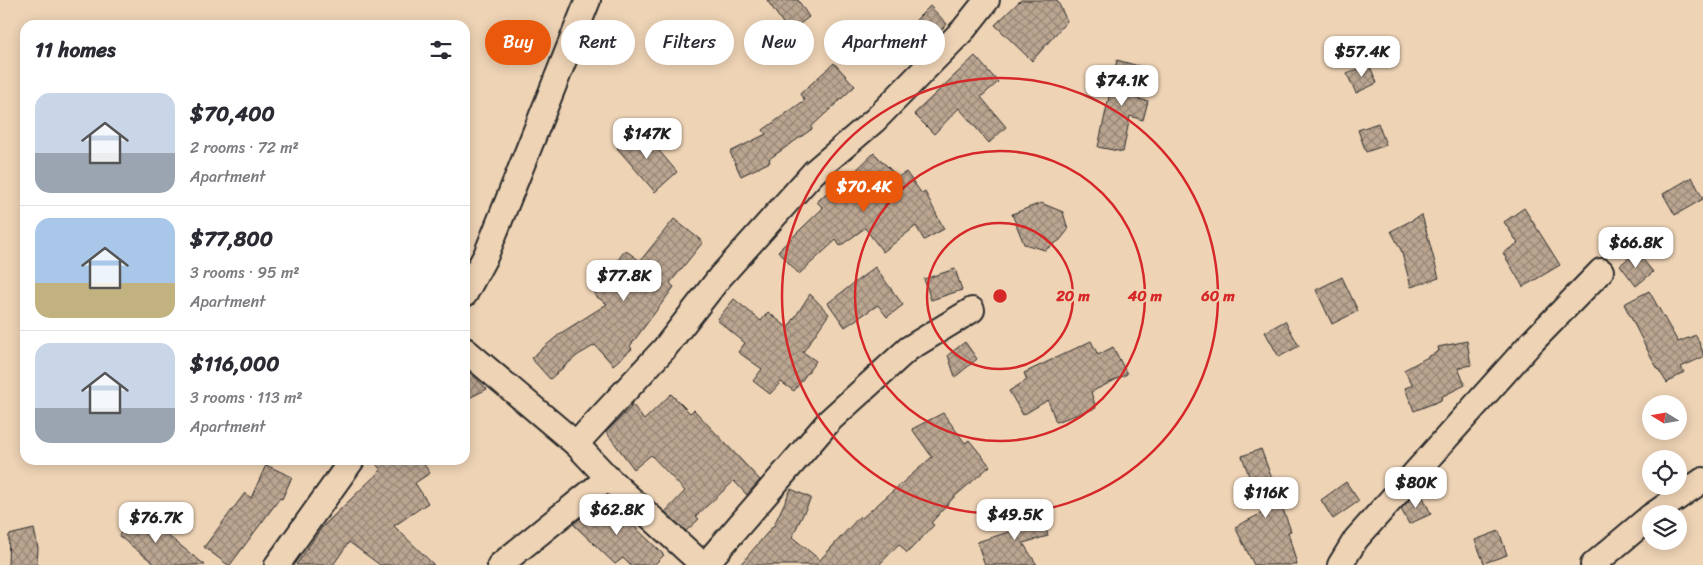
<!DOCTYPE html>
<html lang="en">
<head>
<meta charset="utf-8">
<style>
  body { margin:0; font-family:Sriracha,sans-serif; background:#f2f2f3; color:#2b2b33; height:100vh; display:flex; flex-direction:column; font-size:19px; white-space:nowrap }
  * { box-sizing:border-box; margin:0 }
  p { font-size:16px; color:#7c7c81 }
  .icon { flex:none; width:28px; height:28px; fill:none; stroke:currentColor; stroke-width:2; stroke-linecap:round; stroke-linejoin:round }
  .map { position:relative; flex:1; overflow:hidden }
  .details { position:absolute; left:20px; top:20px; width:450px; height:445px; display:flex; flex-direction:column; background:#fff; border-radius:15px; box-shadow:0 2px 12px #0003 }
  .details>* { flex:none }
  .hud { position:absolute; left:485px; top:20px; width:475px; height:45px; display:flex; gap:10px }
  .needle { width:32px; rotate:281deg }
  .controls { position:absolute; left:1642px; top:395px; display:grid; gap:10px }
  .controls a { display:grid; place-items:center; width:45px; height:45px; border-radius:50%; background:#fff; box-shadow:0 2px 12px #0003; font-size:25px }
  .price { position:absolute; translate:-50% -42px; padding:0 11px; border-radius:10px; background:#fff; color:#222; font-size:16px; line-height:32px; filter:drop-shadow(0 1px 2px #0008) }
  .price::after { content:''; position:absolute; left:50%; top:30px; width:15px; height:11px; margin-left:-8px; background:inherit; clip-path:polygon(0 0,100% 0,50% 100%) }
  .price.current { background:#ea580c; color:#fff }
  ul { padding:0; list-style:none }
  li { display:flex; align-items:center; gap:15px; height:125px; padding:0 15px }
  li+li { border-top:1px solid #e1e1e2 }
  li span { display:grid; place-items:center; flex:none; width:140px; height:100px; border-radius:15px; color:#555 }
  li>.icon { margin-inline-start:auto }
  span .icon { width:60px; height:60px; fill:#fffc; stroke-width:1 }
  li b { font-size:21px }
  h2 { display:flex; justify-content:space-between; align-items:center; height:60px; padding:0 15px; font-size:21px }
  .chip { padding:0 18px; border-radius:22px; background:#fff; box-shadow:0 2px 12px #0003; font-size:18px; line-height:45px }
  .chip.current { background:#ea580c; color:#fff }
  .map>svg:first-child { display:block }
  .building { fill:url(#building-cross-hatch); stroke:#2b2b2b }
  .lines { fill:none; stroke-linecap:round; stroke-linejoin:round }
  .street-casing { stroke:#2b2b2b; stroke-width:28 }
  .street { stroke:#eed3b5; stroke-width:24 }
  .ring { fill:none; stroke:#d62828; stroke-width:2.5 }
  .centre { fill:#d62828; stroke:#eed3b5; stroke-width:2.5 }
  .ring-label { font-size:15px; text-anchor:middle; font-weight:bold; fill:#d62828; stroke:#eed3b5; stroke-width:4; stroke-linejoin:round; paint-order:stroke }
</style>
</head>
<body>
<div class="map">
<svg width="1703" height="565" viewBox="0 0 1703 565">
  <defs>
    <pattern id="building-cross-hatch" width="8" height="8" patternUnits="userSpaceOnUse" patternTransform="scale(1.25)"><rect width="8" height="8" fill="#bba691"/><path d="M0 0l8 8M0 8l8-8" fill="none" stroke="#988777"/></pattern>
  </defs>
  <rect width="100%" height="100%" fill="#eed3b5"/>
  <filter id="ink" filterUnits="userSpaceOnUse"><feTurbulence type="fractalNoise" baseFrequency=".02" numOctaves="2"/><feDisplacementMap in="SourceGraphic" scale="10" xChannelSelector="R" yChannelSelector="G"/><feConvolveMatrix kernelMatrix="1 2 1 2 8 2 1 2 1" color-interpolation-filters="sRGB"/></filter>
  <g filter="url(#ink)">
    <g class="building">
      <polygon points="767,0 798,0 809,17 789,32"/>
      <polygon points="1021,0 1057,0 1067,21 1032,61 995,25"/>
      <polygon points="930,6 947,24 929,42 912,24"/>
      <polygon points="975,56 998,82 981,97 1006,127 989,143 959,108 934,134 914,114"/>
      <polygon points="1117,60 1142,67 1133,98 1148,101 1143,120 1130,116 1123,152 1098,147"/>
      <polygon points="834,63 855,86 811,127 812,129 769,159 770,162 741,176 730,152 766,134 763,130 805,100 800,94"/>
      <polygon points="1369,64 1377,83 1356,93 1347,74"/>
      <polygon points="1378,123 1386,145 1366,152 1358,130"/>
      <polygon points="640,128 677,172 655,192 617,148"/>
      <polygon points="874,153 898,177 906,172 922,194 925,192 944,229 924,240 916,226 883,252 865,228 840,246 836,240 799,274 778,251 823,208 817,202 847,173 850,176"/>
      <polygon points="1692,177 1703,199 1675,215 1663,194"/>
      <polygon points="1041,203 1063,212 1068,230 1060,240 1045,250 1024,244 1012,214"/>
      <polygon points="1524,208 1560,265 1523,287 1503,253 1518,243 1504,222"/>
      <polygon points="1422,215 1439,278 1411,287 1401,250 1391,231"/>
      <polygon points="674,219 703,242 670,283 674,287 630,346 632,349 613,365 595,345 578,355 550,379 531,358 561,333 607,304 594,295 625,250 640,261"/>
      <polygon points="1637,252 1653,272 1636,286 1620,265"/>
      <polygon points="875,267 903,305 887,317 878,305 845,327 828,303"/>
      <polygon points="955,269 962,290 931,300 924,279"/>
      <polygon points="1342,277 1358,311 1332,324 1316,290"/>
      <polygon points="1649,291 1678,342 1696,335 1703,352 1703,357 1681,367 1684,372 1667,383 1653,361 1624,304"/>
      <polygon points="810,294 829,314 803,352 816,361 794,391 781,382 770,394 753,381 762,369 738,352 745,343 717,320 734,299 761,321 768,312 788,328"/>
      <polygon points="1285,321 1299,346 1279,357 1265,332"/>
      <polygon points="1091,341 1098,355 1113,347 1127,374 1091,392 1096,408 1056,422 1048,400 1023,415 1009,391 1027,380 1024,373"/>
      <polygon points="1467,341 1471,365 1458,368 1465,385 1441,397 1442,400 1414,411 1405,388 1413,385 1404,370 1439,351 1438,347"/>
      <polygon points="965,342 977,359 955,377 948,355"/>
      <polygon points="465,368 487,389 465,400"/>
      <polygon points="671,394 690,413 694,410 760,480 747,495 734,481 696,516 699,519 686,531 665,512 685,491 651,455 634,469 606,432 633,405 644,420"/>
      <polygon points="943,413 965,443 969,440 990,466 953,498 931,523 934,525 907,553 899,544 879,565 740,565 774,525 791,489 811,498 792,537 820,560 860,516 862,518 932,457 912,429"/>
      <polygon points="1261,449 1291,531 1288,532 1297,565 1254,565 1235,527 1262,513 1242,456"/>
      <polygon points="373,460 421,460 430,473 415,483 428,503 394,526 434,565 380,565 349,542 333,565 296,565 322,527 381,470"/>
      <polygon points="266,465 292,477 282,499 280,498 230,565 228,565 204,547 245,493 251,498"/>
      <polygon points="1346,482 1359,501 1333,519 1321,500"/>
      <polygon points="1421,493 1431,514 1409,524 1401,509 1411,498"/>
      <polygon points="605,498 664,555 654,565 630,565 623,558 615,564 573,524"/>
      <polygon points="1041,507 1048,536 1023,543 1037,565 985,565 977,542 1015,530 1011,515"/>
      <polygon points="131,514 162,531 205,565 156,565 119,536"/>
      <polygon points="34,529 38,548 37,565 8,565 9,535"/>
      <polygon points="1499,531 1507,555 1484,563 1475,540"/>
    </g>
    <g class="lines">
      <g class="street-casing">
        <g id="street">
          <polyline points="465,294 486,255 588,0"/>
          <polyline points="465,350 576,444 608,478 703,565"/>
          <polyline points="576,444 664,349 720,277 814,172 875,120 964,29 987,0"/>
          <polyline points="1654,514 1703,480"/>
          <polyline points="277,565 352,460"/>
          <polyline points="500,565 608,478"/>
          <polyline points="705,565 830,420 908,349 972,310"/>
          <polyline points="1340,565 1356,539 1531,343 1601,271"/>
          <polyline points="1593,565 1651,516"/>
        </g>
      </g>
      <use href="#street" class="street"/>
    </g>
  </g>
  <g class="ring">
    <circle cx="1000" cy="296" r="73"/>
    <circle cx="1000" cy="296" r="145"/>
    <circle cx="1000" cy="296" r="218"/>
  </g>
  <circle cx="1000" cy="296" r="8" class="centre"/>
  <g class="ring-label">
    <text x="1073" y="301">20 m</text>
    <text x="1145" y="301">40 m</text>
    <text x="1218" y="301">60 m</text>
  </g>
</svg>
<div class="controls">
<a><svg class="needle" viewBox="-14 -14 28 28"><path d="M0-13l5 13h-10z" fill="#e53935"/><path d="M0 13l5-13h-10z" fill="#7c7c81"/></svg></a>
<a><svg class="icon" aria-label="locate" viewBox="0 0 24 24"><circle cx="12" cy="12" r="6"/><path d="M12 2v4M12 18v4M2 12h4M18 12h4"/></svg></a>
<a><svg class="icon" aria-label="layers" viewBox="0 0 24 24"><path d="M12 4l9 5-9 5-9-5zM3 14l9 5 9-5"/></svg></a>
</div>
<b class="price" style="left:1362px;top:78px">$57.4K</b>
<b class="price" style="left:1122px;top:107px">$74.1K</b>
<b class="price" style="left:647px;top:160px">$147K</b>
<b class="price current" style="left:864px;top:213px">$70.4K</b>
<b class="price" style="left:1636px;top:269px">$66.8K</b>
<b class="price" style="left:624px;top:302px">$77.8K</b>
<b class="price" style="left:1416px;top:509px">$80K</b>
<b class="price" style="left:1266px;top:519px">$116K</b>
<b class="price" style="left:617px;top:536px">$62.8K</b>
<b class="price" style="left:1015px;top:541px">$49.5K</b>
<b class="price" style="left:156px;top:544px">$76.7K</b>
<div class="hud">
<a class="chip current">Buy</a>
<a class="chip">Rent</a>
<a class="chip">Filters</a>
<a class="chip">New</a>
<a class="chip">Apartment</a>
</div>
<section class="details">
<h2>11 homes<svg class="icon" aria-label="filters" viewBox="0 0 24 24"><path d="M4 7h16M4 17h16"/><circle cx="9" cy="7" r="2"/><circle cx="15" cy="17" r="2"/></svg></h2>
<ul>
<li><span style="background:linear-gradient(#c9d6e8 60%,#9aa5b1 0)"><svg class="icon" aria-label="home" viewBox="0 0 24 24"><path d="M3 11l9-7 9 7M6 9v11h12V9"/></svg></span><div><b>$70,400</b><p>2 rooms · 72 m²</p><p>Apartment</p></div></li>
<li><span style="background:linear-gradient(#a9c7e8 65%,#c2b280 0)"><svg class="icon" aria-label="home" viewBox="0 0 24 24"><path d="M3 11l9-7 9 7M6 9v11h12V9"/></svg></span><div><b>$77,800</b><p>3 rooms · 95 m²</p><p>Apartment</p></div></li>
<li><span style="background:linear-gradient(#c9d6e8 65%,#9aa5b1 0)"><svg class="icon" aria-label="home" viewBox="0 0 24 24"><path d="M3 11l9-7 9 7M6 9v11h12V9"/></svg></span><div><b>$116,000</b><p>3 rooms · 113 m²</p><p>Apartment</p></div></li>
</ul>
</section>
</div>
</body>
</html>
